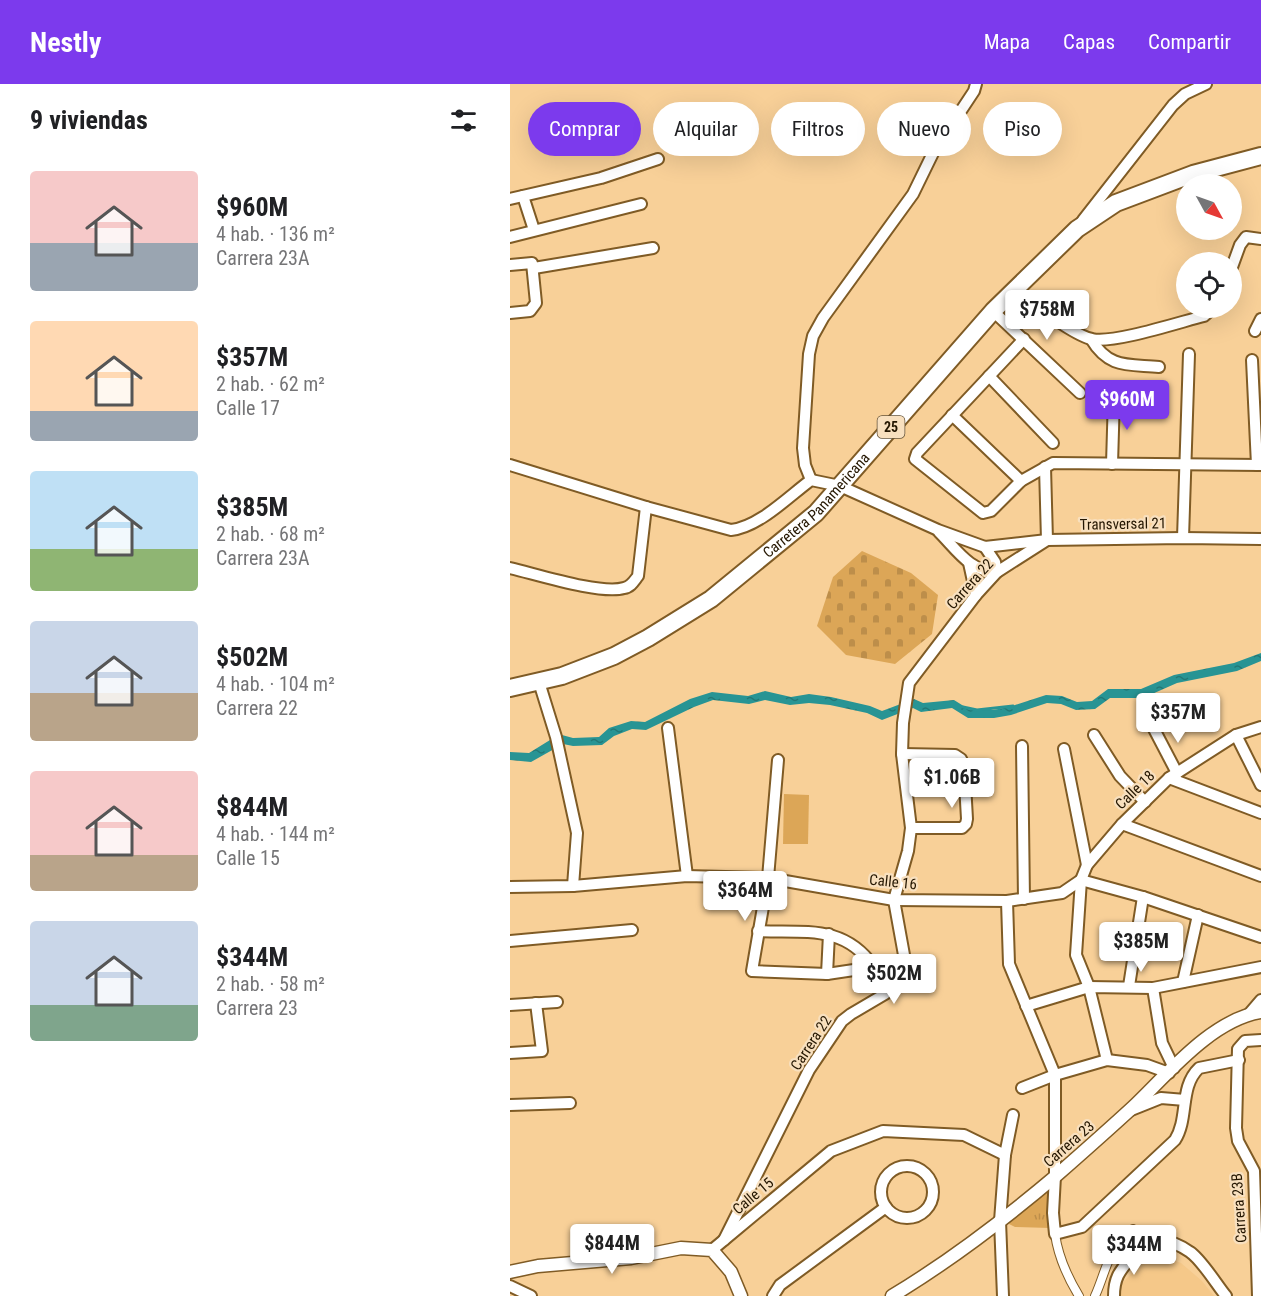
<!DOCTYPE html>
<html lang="es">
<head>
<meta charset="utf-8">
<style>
  body { margin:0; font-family:"Roboto Condensed",sans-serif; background:#f6f6f6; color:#202124; height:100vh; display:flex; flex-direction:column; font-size:22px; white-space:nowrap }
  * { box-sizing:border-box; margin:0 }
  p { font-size:20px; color:#757577 }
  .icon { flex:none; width:33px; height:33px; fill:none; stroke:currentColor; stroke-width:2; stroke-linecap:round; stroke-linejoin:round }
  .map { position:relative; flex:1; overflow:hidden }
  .sheet { display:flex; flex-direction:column; background:#fff; width:510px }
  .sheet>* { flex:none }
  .banner { position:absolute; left:18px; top:18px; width:570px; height:54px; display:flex; gap:12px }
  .needle { width:39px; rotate:130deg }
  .tools { position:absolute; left:666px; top:90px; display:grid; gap:12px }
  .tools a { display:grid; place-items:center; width:66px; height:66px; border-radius:50%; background:#fff; box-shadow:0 6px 24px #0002; font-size:30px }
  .price { position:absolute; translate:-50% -51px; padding:0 14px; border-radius:6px; background:#fff; color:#222; font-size:20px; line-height:39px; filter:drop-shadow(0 2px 3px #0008) }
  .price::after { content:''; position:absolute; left:50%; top:36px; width:18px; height:14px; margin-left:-9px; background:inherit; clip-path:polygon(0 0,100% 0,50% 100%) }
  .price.current { background:#7c3aed; color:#fff }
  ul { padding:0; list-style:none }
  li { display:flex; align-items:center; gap:18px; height:150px; padding:0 30px }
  li span { display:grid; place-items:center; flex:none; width:168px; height:120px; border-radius:6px; color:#555 }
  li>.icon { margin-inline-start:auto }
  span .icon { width:72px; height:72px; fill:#fffc; stroke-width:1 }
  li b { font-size:26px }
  h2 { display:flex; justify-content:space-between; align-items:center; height:72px; padding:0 30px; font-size:26px }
  .tag { padding:0 21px; border-radius:27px; background:#fff; box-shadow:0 6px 24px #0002; font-size:21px; line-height:54px }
  .tag.current { background:#7c3aed; color:#fff }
  header { display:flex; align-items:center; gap:36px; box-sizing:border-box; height:84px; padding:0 30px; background:#7c3aed; color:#fff }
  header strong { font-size:28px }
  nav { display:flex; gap:33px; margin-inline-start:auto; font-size:21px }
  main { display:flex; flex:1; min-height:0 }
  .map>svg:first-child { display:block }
  .built { fill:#f5c889 }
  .grass { fill:url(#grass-tufts) }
  .cemetery { fill:url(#cemetery-stones) }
  .pitch { fill:#dca657 }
  .water { fill:url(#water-ripples) }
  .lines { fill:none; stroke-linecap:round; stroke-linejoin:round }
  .stream { stroke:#289494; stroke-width:3 }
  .pedestrian-casing { stroke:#7f5b25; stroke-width:10 }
  .minor-casing { stroke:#7f5b25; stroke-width:14 }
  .tertiary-casing { stroke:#7f5b25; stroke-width:15 }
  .trunk-casing { stroke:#7f5b25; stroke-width:20 }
  .pedestrian { stroke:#fff; stroke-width:8 }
  .minor { stroke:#fff; stroke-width:10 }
  .tertiary { stroke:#fff; stroke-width:12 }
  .trunk { stroke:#fff; stroke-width:16 }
  .labels { text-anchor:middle; stroke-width:4.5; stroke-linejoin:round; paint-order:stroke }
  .shield { fill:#f8e0bf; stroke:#64533a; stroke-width:1.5 }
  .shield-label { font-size:14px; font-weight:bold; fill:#241601 }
  .street-label { font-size:15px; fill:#241601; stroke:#f8e0bf }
</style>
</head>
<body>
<header>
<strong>Nestly</strong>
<nav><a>Mapa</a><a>Capas</a><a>Compartir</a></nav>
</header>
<main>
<section class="sheet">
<h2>9 viviendas<svg class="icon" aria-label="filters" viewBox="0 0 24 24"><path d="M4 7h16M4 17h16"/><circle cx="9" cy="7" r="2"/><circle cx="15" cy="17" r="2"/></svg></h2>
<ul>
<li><span style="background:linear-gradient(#f6c9c9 60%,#9aa5b1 0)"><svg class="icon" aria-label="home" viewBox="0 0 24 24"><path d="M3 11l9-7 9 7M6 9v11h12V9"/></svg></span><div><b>$960M</b><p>4 hab. · 136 m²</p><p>Carrera 23A</p></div></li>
<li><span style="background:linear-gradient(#ffd9b3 75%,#9aa5b1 0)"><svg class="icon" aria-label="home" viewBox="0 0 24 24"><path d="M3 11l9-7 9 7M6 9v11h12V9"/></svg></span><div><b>$357M</b><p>2 hab. · 62 m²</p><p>Calle 17</p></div></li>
<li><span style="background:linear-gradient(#bfe0f5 65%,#8fb573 0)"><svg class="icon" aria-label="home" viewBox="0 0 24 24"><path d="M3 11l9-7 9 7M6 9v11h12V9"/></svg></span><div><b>$385M</b><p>2 hab. · 68 m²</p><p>Carrera 23A</p></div></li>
<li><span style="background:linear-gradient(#c9d6e8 60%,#b9a48a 0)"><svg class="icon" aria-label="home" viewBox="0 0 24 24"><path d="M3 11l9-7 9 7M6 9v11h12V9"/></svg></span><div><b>$502M</b><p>4 hab. · 104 m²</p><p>Carrera 22</p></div></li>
<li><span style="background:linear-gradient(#f6c9c9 70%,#b9a48a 0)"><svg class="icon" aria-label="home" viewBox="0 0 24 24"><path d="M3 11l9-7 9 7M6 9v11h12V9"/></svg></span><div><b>$844M</b><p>4 hab. · 144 m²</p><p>Calle 15</p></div></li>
<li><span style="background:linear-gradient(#c9d6e8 70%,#7fa58c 0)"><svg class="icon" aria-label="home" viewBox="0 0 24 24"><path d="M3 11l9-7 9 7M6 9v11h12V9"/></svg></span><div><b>$344M</b><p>2 hab. · 58 m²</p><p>Carrera 23</p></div></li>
</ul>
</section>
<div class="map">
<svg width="751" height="1212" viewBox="0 0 751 1212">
  <defs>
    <pattern id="grass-tufts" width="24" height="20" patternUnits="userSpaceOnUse" patternTransform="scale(1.5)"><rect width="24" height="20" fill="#dca657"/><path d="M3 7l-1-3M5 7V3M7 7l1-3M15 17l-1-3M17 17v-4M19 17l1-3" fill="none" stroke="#bd8e4a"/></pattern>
    <pattern id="cemetery-stones" width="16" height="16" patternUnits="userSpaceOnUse" patternTransform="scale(1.5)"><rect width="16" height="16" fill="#dca657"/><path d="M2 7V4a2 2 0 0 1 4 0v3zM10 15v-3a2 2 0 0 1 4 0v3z" fill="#bd8e4a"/></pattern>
    <pattern id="water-ripples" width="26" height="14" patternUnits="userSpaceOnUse" patternTransform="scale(1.5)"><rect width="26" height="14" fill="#289494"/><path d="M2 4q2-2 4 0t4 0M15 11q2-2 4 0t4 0" fill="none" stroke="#227876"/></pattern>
  </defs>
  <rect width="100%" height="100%" fill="#f8d098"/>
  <polygon class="built" points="654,1173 671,1179 692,1197 704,1212 611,1212 612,1199 620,1191 634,1179"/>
  <polygon class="grass" points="543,1103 540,1144 505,1143 499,1140 500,1136"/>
  <polygon class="cemetery" points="352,467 401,489 428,511 422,550 385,580 336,571 307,542 323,493"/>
  <polygon class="pitch" points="274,710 299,711 298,760 273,760"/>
  <polygon class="water" points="751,569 751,577 727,587 667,599 633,614 600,614 585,625 566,626 551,620 537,619 501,631 484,634 458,634 442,624 411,628 403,624 372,636 357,629 320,621 299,619 280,621 255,616 239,620 203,616 184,623 136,646 122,645 104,652 92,661 63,662 53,660 21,678 0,676 0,668 19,669 40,656 52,651 63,654 89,653 99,644 121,637 135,638 180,615 202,608 238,612 255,607 281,613 299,610 321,613 360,622 372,627 404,615 413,619 444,616 460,626 483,626 499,623 536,611 552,612 567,618 582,617 598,605 631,605 664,591 724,579"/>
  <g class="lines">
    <polyline class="stream" points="453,623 467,626 503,622"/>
    <g class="pedestrian-casing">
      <g id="pedestrian">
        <path d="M545 1150C548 1171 558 1194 569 1212"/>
        <path d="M585 1212C596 1188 599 1160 623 1145L638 1158"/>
      </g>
    </g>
    <g class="minor-casing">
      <g id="minor">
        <polyline points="13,112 24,146"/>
        <polyline points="0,115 91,94 148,75"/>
        <polyline points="573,136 663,21 675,10 696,0"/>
        <polyline points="0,153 131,120"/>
        <polyline points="0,181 22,179 26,219 20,227 0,229"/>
        <polyline points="722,183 730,161 736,153 751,155"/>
        <polyline points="24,184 143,164"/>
        <path d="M504 206C520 217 564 252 582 255 603 260 670 238 694 232L703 224"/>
        <polyline points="483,227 570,309"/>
        <polyline points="745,247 751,235"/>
        <polyline points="514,255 407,369 405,375 473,429 481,427 511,397 543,379 751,381"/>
        <path d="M581 255C599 285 618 280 649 283"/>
        <polyline points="742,276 747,381"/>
        <polyline points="479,292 543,359"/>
        <polyline points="442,331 511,397"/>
        <polyline points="602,380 604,312"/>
        <path d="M0 381 136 423 221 446C249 443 278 413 301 396L330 402 428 446 475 463 537 456 673 454 751 455"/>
        <polyline points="535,383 537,456"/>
        <polyline points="301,396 295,381 293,364 299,270 303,252 313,234 403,110 423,69 464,7 466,0"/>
        <path d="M429 448C447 466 460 488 487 488L485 478 475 463"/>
        <polyline points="673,454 679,270"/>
        <polyline points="459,479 466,511"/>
        <path d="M0 484C26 490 91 511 114 504 121 503 124 497 128 492L136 423"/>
        <polyline points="29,598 46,653 67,749 63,802"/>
        <polyline points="158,644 177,792"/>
        <polyline points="644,645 667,689"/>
        <polyline points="584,651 610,692 635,718"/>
        <polyline points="726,651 751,701"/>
        <polyline points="512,662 514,815"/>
        <polyline points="554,665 577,781"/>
        <polyline points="392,670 445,671 451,675 454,682 457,735 456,740 452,744 401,744"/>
        <polyline points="268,676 258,794 242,887 317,890 364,883 390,893"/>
        <polyline points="659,694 751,729"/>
        <polyline points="612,740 751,792"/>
        <polyline points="0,803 63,802 177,792 258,794 384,816 497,817 552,809 571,796 633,813 751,853"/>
        <path d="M497 817 499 880 545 991V1092L543 1129 545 1150 572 1143 665 1056C679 1034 669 1003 689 984L729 976"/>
        <path d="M248 847C295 849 334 840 364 883"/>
        <polyline points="0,857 122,846"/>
        <polyline points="317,890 319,850"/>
        <polyline points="673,898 688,831"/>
        <polyline points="619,902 633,813"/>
        <polyline points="643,904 652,959 664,984"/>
        <polyline points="0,921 47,918"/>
        <polyline points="516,922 579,903 643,904 751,883"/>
        <polyline points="739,930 751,916"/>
        <polyline points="0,969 32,967 26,919"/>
        <polyline points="597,976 579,903 566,871 571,796 577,781 612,740 659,694 726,651 751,643"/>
        <polyline points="512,1004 545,991 597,976 637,981 659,989"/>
        <polyline points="0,1021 60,1019"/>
        <polyline points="621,1026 651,1014 675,1016"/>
        <circle cx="397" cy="1108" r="26"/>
        <polyline points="214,1156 299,986 332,937 341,930 375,910 390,893 394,871 384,816 398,767 401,744 392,670 393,639 399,599 466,511 487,488 537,456"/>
        <polyline points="202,1166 321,1067 373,1047 454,1051 495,1071"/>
        <polyline points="0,1202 21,1212"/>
        <polyline points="263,1212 270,1201 376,1123"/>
        <polyline points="493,1212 490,1137 495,1071 503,1031"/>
        <path d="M604 1212C604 1192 611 1186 623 1171 639 1151 660 1154 680 1168 691 1175 707 1201 716 1212"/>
        <polyline points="748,1212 744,1087 728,1057 726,1044 728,965 735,957 751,956"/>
      </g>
    </g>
    <g class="tertiary-casing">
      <g id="tertiary">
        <polyline points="0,1188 28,1182 121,1174 171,1164 202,1166 221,1188 231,1212"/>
        <path d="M382 1212C440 1177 495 1135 547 1091 572 1069 597 1047 622 1024 657 991 701 936 751 928"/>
      </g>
    </g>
    <g class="trunk-casing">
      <g id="trunk">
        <path id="s1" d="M0 604 52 592 104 572 138 554 201 515 306 429 483 227 567 145 606 119 683 90 751 72"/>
      </g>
    </g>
    <use href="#pedestrian" class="pedestrian"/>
    <use href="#minor" class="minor"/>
    <use href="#tertiary" class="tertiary"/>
    <use href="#trunk" class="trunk"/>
  </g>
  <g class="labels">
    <rect class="shield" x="367.5" y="332" width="27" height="22" rx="4.5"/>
    <g class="shield-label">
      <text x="381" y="348">25</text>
    </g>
    <g class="street-label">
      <text dy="5" stroke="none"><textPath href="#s1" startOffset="363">Carretera Panamericana</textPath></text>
      <text transform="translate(613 440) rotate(-1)" y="5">Transversal 21</text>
      <text transform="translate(460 500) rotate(-48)" y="5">Carrera 22</text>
      <text transform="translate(625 706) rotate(-44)" y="5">Calle 18</text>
      <text transform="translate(383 798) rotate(6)" y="5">Calle 16</text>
      <text transform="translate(301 959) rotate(-57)" y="5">Carrera 22</text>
      <text transform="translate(559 1060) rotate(-41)" y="5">Carrera 23</text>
      <text transform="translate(243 1112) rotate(-40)" y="5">Calle 15</text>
      <text transform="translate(729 1124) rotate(-94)" y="5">Carrera 23B</text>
    </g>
  </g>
</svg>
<div class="tools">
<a><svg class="needle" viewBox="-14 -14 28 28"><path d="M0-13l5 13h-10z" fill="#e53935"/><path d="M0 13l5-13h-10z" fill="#757577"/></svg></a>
<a><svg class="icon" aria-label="locate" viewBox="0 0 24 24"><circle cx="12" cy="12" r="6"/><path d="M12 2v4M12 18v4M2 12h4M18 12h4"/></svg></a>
</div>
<b class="price" style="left:537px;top:257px">$758M</b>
<b class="price current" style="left:617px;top:347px">$960M</b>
<b class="price" style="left:668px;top:660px">$357M</b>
<b class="price" style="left:442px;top:725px">$1.06B</b>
<b class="price" style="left:235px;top:838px">$364M</b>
<b class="price" style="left:631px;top:889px">$385M</b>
<b class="price" style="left:384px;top:921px">$502M</b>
<b class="price" style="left:102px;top:1191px">$844M</b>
<b class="price" style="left:624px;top:1192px">$344M</b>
<div class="banner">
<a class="tag current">Comprar</a>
<a class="tag">Alquilar</a>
<a class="tag">Filtros</a>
<a class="tag">Nuevo</a>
<a class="tag">Piso</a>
</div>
</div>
</main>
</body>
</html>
